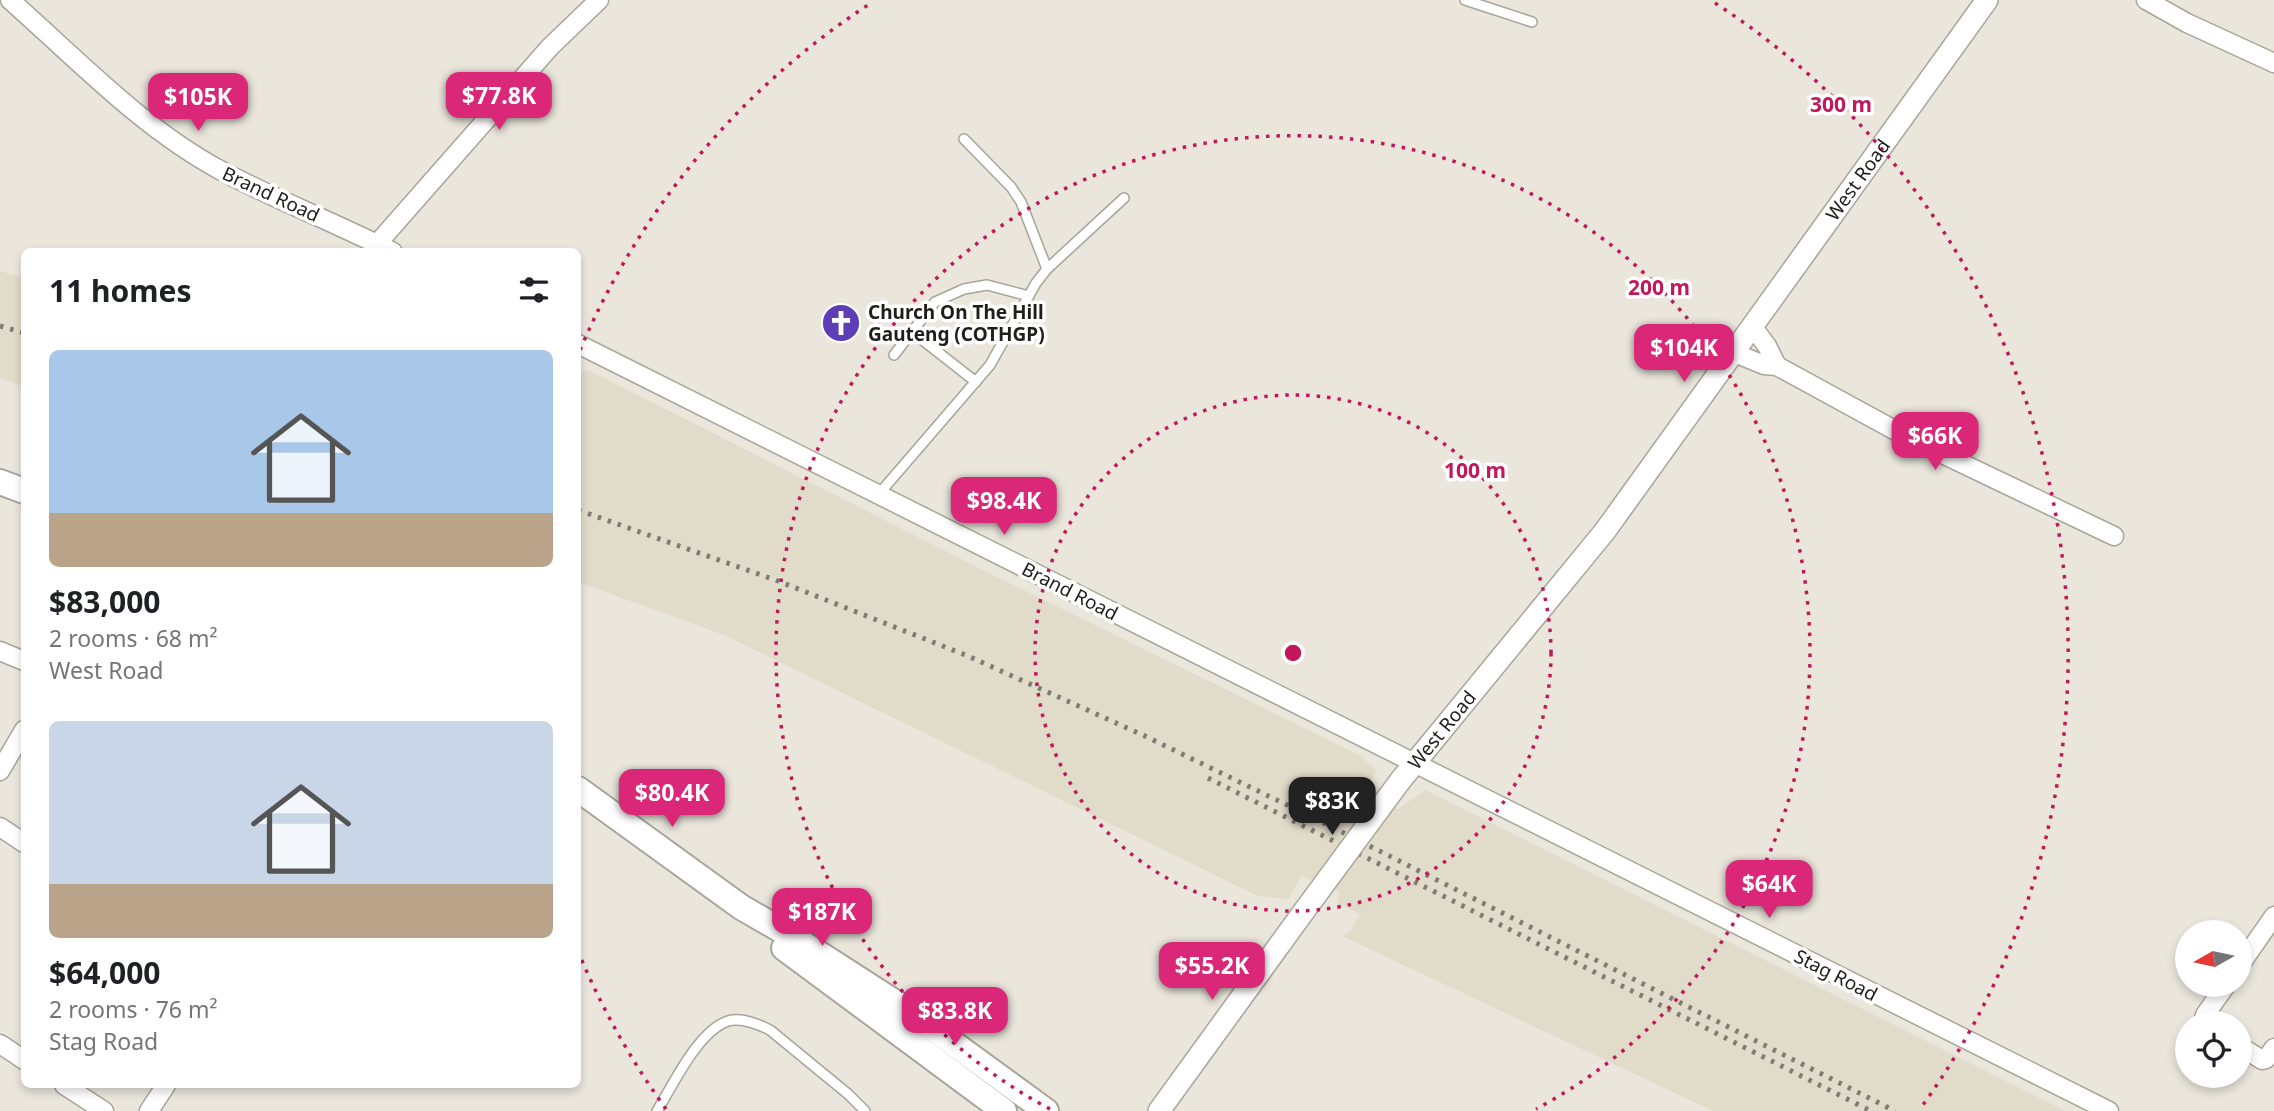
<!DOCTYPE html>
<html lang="en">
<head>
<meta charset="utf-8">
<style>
  body { margin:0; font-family:"Noto Sans",sans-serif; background:#f6f6f6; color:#202124; height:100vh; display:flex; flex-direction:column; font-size:26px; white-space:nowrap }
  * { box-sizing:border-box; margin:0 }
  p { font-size:23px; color:#757577 }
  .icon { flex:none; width:38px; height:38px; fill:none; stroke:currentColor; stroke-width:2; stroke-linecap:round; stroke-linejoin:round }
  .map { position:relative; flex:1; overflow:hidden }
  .details { position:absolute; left:21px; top:248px; width:560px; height:840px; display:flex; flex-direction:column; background:#fff; border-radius:10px; box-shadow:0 4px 10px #0003 }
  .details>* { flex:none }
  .needle { width:46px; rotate:261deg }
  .controls { position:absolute; left:2175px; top:920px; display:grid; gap:14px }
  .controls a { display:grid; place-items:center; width:77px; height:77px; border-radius:50%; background:#fff; box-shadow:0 4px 10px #0003; font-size:35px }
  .price { position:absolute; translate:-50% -60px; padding:0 16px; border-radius:14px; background:#db2777; color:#fff; font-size:23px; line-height:46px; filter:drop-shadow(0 2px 4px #0008) }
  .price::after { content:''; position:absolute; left:50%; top:42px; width:21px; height:16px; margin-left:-10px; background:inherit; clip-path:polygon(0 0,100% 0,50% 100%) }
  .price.active { background:#222; color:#fff }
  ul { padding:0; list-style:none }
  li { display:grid; align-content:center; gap:14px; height:371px; padding:0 28px }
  li span { display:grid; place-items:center; height:217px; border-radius:10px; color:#555 }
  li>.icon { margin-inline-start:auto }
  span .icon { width:126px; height:126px; fill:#fffc; stroke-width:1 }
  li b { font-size:30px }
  h2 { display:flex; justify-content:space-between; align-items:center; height:84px; padding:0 28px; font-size:30px }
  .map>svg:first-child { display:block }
  .built { fill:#e1dbc9 }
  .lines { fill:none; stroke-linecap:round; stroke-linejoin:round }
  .service-casing { stroke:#a7a49a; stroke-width:12 }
  .minor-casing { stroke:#a7a49a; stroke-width:21 }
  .tertiary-casing { stroke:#a7a49a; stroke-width:24 }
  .secondary-casing { stroke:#a7a49a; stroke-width:28 }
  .service { stroke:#fff; stroke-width:9 }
  .minor { stroke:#fff; stroke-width:18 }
  .tertiary { stroke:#fff; stroke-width:21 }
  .secondary { stroke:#fff; stroke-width:24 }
  .rail { stroke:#7f7c76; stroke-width:5; stroke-dasharray:3.5 7; stroke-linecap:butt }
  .tertiary-bridge-casing { stroke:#a7a49a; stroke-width:24; stroke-linecap:butt }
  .tertiary-bridge { stroke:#fff; stroke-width:21 }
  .ring { fill:none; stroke:#c2185b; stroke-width:3.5; stroke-dasharray:3.5 7 }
  .labels { text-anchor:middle; stroke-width:7; stroke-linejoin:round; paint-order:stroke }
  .street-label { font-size:19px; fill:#1f1e1a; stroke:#fff }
  .poi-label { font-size:19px; font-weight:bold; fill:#1f1e1a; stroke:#fff; text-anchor:start }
  .centre { fill:#c2185b; stroke:#fff; stroke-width:3.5 }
  .ring-label { font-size:21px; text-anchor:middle; font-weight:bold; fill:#c2185b; stroke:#fff; stroke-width:7; stroke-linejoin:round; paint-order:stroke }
</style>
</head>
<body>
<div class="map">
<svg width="2274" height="1111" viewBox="0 0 2274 1111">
  <rect width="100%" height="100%" fill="#eae6dc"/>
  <g class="built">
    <polygon points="0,271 24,278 24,387 0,378"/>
    <polygon points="578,370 590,371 989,573 1361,756 1376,771 1364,794 1398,809 1425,790 2066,1111 1713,1111 1342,936 1351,930 1360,914 1338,903 1339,891 1301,876 1289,899 1258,896 724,635 578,582"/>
  </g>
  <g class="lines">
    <g class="service-casing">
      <g id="service">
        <polyline points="1465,0 1532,22"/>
        <polyline points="964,139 1011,187 1021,202 1047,269"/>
        <polyline points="911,331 976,382"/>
        <polyline points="894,355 935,302 964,289 987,285 1029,296"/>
        <polyline points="878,495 990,365 1036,283 1047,269 1124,198"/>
        <path d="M657 1111C673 1085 698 1031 728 1021 742 1017 758 1024 770 1030L848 1094 865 1111"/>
      </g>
    </g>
    <g class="minor-casing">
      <g id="minor">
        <path d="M10 0C77 59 142 128 220 170 276 200 336 223 393 252"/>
        <polyline points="2146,0 2187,23 2274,63"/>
        <polyline points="377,244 550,47 599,0"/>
        <polyline points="1752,326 1767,346 1777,366"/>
        <polyline points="578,344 2109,1111"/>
        <polyline points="1732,352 1764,365 1777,366 1909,438 2114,536"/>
        <polyline points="0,651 24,661"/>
        <polyline points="0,771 24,730"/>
        <polyline points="0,827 24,843"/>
        <polyline points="2240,965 2274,916"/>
        <polyline points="2206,1024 2204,1018 2205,1015 2226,985"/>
        <polyline points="0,1044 24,1060"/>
        <polyline points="2240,1046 2262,1060 2266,1059 2274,1048"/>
        <polyline points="64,1085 104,1111"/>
        <polyline points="149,1111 166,1085"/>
      </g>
    </g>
    <g class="tertiary-casing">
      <g id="tertiary">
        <path id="s1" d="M1400 781 1605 531 1987 0"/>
        <polyline points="1159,1111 1299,918"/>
      </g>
    </g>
    <g class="secondary-casing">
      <g id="secondary">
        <polyline points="0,482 24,491"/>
        <polyline points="578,789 741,907 798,940 913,1014 1046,1111"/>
        <polyline points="784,948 1004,1111"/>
      </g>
    </g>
    <use href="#service" class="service"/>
    <use href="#minor" class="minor"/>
    <use href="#tertiary" class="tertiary"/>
    <use href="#secondary" class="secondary"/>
    <g class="rail">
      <polyline points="0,326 24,333"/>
      <polyline points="578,510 778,581 968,656 1147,737 1324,823 1895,1111"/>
      <polyline points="1208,778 1871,1111"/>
    </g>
    <g class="tertiary-bridge-casing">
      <polyline id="tertiary-bridge" points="1299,918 1400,781"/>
    </g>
    <use href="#tertiary-bridge" class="tertiary-bridge"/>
  </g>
  <g class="ring">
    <circle cx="1293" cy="653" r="258"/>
    <path d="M1050 1109A517 517 0 1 1 1536 1109"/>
    <path d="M666 1109A775 775 0 0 1 580 956M580 350A775 775 0 0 1 871 3M1715 3A775 775 0 0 1 1920 1109"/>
  </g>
  <defs>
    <g id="church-disc" transform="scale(2.0125)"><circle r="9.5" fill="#5e3eb6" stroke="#fff"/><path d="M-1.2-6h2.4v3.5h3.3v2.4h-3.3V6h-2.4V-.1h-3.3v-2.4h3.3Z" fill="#fff"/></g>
  </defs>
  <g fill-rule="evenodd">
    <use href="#church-disc" x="841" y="323"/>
  </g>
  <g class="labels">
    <g class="street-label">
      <text dy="7" stroke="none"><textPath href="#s1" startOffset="756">West Road</textPath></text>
      <text transform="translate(271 194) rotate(25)" y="7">Brand Road</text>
      <text transform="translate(1070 591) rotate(27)" y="7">Brand Road</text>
      <text dy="7" stroke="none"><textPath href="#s1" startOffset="66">West Road</textPath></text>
      <text transform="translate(1836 975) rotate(27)" y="7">Stag Road</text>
    </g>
    <g class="poi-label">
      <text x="868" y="319">Church On The Hill<tspan x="868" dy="22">Gauteng (COTHGP)</tspan></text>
    </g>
  </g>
  <circle cx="1293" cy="653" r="10" class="centre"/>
  <g class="ring-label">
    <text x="1841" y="112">300 m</text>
    <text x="1659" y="295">200 m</text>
    <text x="1475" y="478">100 m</text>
  </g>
</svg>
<div class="controls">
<a><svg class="needle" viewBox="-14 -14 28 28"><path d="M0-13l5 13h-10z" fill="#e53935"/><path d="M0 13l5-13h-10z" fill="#757577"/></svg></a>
<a><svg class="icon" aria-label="locate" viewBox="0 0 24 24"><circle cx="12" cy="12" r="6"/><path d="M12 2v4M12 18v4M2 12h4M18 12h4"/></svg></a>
</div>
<b class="price" style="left:499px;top:132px">$77.8K</b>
<b class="price" style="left:198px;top:133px">$105K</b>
<b class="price" style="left:1684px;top:384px">$104K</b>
<b class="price" style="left:1935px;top:472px">$66K</b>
<b class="price" style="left:1004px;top:537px">$98.4K</b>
<b class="price" style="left:672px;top:829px">$80.4K</b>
<b class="price active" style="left:1332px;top:837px">$83K</b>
<b class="price" style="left:1769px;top:920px">$64K</b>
<b class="price" style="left:822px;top:948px">$187K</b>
<b class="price" style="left:1212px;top:1002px">$55.2K</b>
<b class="price" style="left:955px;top:1047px">$83.8K</b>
<section class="details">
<h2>11 homes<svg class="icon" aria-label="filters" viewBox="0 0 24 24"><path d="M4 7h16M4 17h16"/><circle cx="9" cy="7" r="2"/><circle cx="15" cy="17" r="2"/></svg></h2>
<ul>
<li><span style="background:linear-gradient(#a9c7e8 75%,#b9a48a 0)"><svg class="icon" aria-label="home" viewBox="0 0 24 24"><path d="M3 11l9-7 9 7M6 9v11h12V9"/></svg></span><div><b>$83,000</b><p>2 rooms · 68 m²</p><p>West Road</p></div></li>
<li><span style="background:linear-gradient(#c9d6e8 75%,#b9a48a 0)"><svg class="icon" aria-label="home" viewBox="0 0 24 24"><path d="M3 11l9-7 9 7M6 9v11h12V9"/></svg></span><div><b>$64,000</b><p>2 rooms · 76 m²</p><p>Stag Road</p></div></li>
</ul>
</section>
</div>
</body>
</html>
